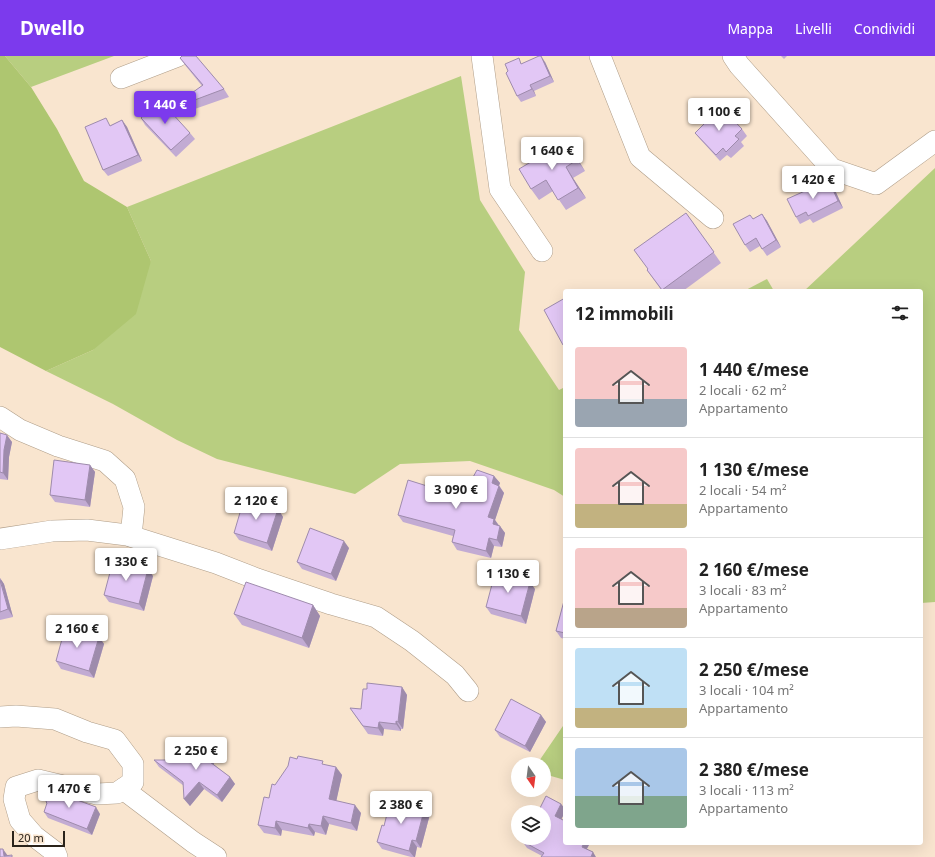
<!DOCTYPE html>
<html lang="it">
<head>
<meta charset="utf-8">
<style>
  body { margin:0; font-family:"Noto Sans",sans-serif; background:#f2f2f2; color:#222; height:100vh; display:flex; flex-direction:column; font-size:15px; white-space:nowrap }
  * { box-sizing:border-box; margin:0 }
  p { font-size:13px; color:#767676 }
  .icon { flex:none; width:22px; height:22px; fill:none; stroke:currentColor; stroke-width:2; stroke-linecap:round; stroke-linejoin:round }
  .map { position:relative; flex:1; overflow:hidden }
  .drawer { position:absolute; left:563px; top:233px; width:360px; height:556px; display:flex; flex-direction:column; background:#fff; border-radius:4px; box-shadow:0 4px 16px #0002 }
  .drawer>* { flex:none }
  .needle { width:26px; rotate:166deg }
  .buttons { position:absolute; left:511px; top:701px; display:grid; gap:8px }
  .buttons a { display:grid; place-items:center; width:40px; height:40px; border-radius:50%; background:#fff; box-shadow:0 4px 16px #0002; font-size:20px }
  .scale { position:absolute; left:12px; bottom:10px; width:53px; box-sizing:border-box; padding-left:4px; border:2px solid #2a231b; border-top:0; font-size:11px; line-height:14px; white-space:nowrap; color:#2a231b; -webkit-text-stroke:3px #f9e5cf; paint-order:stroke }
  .price { position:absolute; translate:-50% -34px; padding:0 9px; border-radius:4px; background:#fff; color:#222; font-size:13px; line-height:26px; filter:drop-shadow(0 1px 2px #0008) }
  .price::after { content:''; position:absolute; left:50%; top:24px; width:12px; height:9px; margin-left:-6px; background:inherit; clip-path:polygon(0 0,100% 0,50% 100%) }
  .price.selected { background:#7c3aed; color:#fff }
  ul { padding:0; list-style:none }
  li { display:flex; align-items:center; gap:12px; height:100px; padding:0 12px }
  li+li { border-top:1px solid #e0e0e0 }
  li span { display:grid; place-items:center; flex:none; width:112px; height:80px; border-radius:4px; color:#555 }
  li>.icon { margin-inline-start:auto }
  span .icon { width:48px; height:48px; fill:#fffc; stroke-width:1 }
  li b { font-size:17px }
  h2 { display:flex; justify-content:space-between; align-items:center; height:48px; padding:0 12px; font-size:17px }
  header { display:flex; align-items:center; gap:24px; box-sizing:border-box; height:56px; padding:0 20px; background:#7c3aed; color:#fff }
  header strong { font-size:19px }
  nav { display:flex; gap:22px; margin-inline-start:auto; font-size:14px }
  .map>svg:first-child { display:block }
  .green { fill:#b8ce80 }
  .forest { fill:#aec670 }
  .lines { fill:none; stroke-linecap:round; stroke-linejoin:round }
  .street-casing { stroke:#af9d88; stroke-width:22 }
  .street { stroke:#fff; stroke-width:21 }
  .wall { fill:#c2abd3 }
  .shaded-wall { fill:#9e8bac }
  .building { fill:#e2c7f5; stroke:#9e8bac }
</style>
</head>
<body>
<header>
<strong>Dwello</strong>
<nav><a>Mappa</a><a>Livelli</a><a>Condividi</a></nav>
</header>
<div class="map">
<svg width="935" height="801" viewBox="0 0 935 801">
  <rect width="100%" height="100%" fill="#f9e5cf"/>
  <g class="green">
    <polygon points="5,0 114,0 31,31"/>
    <polygon points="461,20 480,144 525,216 519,274 559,334 565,331 565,441 554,434 470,405 400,408 355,438 217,403 177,384 113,348 46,315 93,294 151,205 127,151"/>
    <polygon points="935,112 935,546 921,547 921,235 804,235"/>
    <polygon points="767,223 774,235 744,235"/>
    <polygon points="565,667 565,724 544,718 544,708 537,708"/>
  </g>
  <polygon class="forest" points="0,0 5,0 31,31 57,73 84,125 127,151 151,205 136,258 93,294 46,315 0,291"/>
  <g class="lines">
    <g class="street-casing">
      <g id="street">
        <polyline points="482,0 500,133 542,195"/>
        <polyline points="600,0 640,101 713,162"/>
        <polyline points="733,0 739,9 832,113 876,128 935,85"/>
        <polyline points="121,22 178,0"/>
        <polyline points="0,361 20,374 58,390 105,405 125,423 134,451 131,480"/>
        <polyline points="0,483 52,475 87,474 127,479 216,507 257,523 331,548 376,561 412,585 455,619 468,635"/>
        <polyline points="0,661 16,660 55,663 87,676 115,684 133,708 133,726 117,737 97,738 38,724 16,731 14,743 20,764 34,780 55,796 57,801"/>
        <polyline points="123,733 193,786 216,801"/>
      </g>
    </g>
    <use href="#street" class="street"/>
  </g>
  <g class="wall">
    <polygon points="781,0 787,0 784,3"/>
    <polygon points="180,2 224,33 229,41 189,55 184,48 202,30 185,9"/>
    <polygon points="545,6 554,26 534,35 536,40 521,46 517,40 522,7"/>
    <polygon points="141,62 190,77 195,83 176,101 145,69"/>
    <polygon points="122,64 127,71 142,105 108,120 103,114 111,69"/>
    <polygon points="742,73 747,80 741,86 744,90 731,102 727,99 720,105 700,83 695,77"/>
    <polygon points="573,96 585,115 573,122 586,142 566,154 553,135 539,144 531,133"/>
    <polygon points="829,125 834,132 843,152 813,167 810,163 800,168 796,161 826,127"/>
    <polygon points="686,157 721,207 683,235 662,235 647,214"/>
    <polygon points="762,158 767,165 781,191 767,200 760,190 750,196 745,189 753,163"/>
    <polygon points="0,377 12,386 9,401 8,424 0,423"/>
    <polygon points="90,409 95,416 90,451 55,446 50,439"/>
    <polygon points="494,420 500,427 499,429 504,437 495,464 505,477 502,491 494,490 491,502 457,494 452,486 453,480 403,466 398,459 462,441"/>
    <polygon points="278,453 283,461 272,495 239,484 234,477"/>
    <polygon points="349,492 336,525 302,513 297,506"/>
    <polygon points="153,520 144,555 109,546 104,539"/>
    <polygon points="0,522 4,528 13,561 0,564"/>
    <polygon points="535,533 526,568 491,558 486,551"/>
    <polygon points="565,541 565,583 561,582 556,575"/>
    <polygon points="313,549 320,560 309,592 242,569 234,558"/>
    <polygon points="99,581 104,588 94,622 61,613 56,605"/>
    <polygon points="402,631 407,639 403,673 401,673 401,675 384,673 383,680 368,678 350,652 361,653 367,633"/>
    <polygon points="541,659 546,666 530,696 500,681 495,674"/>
    <polygon points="210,699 215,706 213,708 230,721 235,728 222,746 204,733 190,750 184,743 184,730 159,711 154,704 180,704 185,700"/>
    <polygon points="325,709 336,711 342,719 336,745 361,757 357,775 329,768 326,779 315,776 314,780 282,774 281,780 264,777 258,769 275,729"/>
    <polygon points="46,746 100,758 92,779 48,762 44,756 47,748"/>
    <polygon points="561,748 565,753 565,756 561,763 590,787 587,793 542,800 527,792 522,785"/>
    <polygon points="430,758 421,792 417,791 415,801 411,801 382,793 377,786 384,770"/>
  </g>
  <g class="shaded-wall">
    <polygon points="541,0 545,6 554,26 550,20"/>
    <polygon points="530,29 534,35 536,40 532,33"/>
    <polygon points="122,64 127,71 142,105 138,99"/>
    <polygon points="566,85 573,96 585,115 577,104"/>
    <polygon points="566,111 573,122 586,142 578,132"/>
    <polygon points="829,125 834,132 843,152 838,145"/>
    <polygon points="762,158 767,165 781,191 776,184"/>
    <polygon points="7,379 12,386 9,401 8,424 3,417 4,394"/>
    <polygon points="90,409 95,416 90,451 85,444"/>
    <polygon points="494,420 500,427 497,435 492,427"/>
    <polygon points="499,430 504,437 495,464 499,470 498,475 488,461"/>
    <polygon points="278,453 283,461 272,495 267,487"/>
    <polygon points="500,470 505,477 502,491 497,484"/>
    <polygon points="489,482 494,490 491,502 486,495"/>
    <polygon points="344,485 349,492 336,525 331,518"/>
    <polygon points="148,513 153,520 144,555 139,548"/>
    <polygon points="0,522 4,528 13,561 8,553"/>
    <polygon points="530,526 535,533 526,568 521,560"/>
    <polygon points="313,549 320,560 309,592 302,582"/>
    <polygon points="99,581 104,588 94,622 89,615"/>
    <polygon points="402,631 407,639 403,673 398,666"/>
    <polygon points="541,659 546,666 530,696 525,690"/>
    <polygon points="396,665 401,673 401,675 396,668"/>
    <polygon points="379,666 384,673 383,680 378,672"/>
    <polygon points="210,699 215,706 211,711 206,703"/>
    <polygon points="336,711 342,719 335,751 329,743"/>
    <polygon points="230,721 235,728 222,746 217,739"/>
    <polygon points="199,726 204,733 190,750 184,743"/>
    <polygon points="561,748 565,753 565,756 560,766 555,760"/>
    <polygon points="355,749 361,757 357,775 351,767"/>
    <polygon points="96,751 100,758 92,779 87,773"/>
    <polygon points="425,751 430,758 421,792 416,785"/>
    <polygon points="323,760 329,768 326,779 321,770"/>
    <polygon points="276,765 282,774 281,780 275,772"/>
    <polygon points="309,768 315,776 314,780 308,772"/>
    <polygon points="412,784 417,791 415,801 414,801 409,795"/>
    <polygon points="582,787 590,787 586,794 587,797 581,788"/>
    <polygon points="3,793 8,800 4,800"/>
    <polygon points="593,796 596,801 591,801"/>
  </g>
  <g class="building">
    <polygon points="182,0 196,0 224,33 184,48 182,44 203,29 180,2"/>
    <polygon points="539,0 541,0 550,20 530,29 532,33 517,40 506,17 508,15 505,8 519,2 521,8"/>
    <polygon points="160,44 190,77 171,94 141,62"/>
    <polygon points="721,51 742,73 735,80 739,83 726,96 723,92 716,99 695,77"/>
    <polygon points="106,62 110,70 122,64 138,99 103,114 85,71"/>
    <polygon points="566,85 577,104 566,111 578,132 558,144 546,124 531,133 519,113"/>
    <polygon points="829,125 838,145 808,160 806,156 796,161 787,143 825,126 825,127"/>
    <polygon points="686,157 714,196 662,234 647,214 648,213 634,194"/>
    <polygon points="762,158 776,184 762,193 756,182 745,189 733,168 750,159 753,163"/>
    <polygon points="565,242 565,288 563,289 544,254"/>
    <polygon points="0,377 7,379 4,394 3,417 0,416"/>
    <polygon points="54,404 90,409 85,444 50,439"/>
    <polygon points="477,414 494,420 492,427 499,430 488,461 494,463 493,468 500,470 497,484 489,482 486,495 452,486 455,474 398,459 408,424 462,441"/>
    <polygon points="244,443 278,453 267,487 234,477"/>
    <polygon points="310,472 344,485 331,518 297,506"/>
    <polygon points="113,505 148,513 139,548 104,539"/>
    <polygon points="495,517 530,526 521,560 486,551"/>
    <polygon points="0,524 8,553 0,556"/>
    <polygon points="246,526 313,549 302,582 234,558"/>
    <polygon points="565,541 565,577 556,575"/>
    <polygon points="65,572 99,581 89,615 56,605"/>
    <polygon points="367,627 402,631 398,666 396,665 396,668 379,666 378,672 363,670 350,652 361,653 363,633 367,633"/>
    <polygon points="511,643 541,659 525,690 495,674"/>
    <polygon points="194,687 210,699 206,703 230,721 217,739 199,726 184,743 183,726 154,704 171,704 175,699 180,704 183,699 185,700"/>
    <polygon points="298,700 323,705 322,708 336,711 329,743 355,749 351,767 323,760 321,770 309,768 308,772 276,765 275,772 258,769 264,741 269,742 272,728 275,729 288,710 290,701 297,703"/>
    <polygon points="50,734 96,751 87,773 44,756 47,747 46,746"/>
    <polygon points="546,740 561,748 555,760 565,765 565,787 582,787 581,788 583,789 582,791 593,796 591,801 541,801 544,797 522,785 524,782 544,782 544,756 538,756"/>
    <polygon points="391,742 425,751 416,785 412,784 409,795 377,786 382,769 384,770"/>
    <polygon points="0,793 3,793 4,800 12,799 12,801 0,801"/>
  </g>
</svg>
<div class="buttons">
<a><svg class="needle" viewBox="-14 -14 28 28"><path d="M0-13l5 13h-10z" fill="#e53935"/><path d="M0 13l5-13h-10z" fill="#767676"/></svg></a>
<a><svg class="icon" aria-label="layers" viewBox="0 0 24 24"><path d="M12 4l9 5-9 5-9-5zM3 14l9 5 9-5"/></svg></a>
</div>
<div class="scale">20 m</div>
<b class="price selected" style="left:165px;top:69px">1 440 €</b>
<b class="price" style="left:719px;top:76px">1 100 €</b>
<b class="price" style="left:552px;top:115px">1 640 €</b>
<b class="price" style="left:813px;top:144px">1 420 €</b>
<b class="price" style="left:456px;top:454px">3 090 €</b>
<b class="price" style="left:256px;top:465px">2 120 €</b>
<b class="price" style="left:126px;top:526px">1 330 €</b>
<b class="price" style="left:508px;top:538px">1 130 €</b>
<b class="price" style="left:77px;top:593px">2 160 €</b>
<b class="price" style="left:196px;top:715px">2 250 €</b>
<b class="price" style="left:69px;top:753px">1 470 €</b>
<b class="price" style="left:401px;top:769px">2 380 €</b>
<section class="drawer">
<h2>12 immobili<svg class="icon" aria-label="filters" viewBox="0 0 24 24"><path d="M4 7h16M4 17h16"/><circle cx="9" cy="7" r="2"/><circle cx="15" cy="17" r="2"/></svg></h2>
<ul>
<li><span style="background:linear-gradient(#f6c9c9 65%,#9aa5b1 0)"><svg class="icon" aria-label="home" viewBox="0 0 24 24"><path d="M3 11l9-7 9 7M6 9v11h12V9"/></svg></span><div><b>1 440 €/mese</b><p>2 locali · 62 m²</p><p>Appartamento</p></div></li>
<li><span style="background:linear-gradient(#f6c9c9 70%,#c2b280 0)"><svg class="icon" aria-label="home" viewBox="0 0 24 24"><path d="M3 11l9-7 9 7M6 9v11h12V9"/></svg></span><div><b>1 130 €/mese</b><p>2 locali · 54 m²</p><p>Appartamento</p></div></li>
<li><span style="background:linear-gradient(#f6c9c9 75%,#b9a48a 0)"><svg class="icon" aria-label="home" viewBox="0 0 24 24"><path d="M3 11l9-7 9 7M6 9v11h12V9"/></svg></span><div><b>2 160 €/mese</b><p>3 locali · 83 m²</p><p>Appartamento</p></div></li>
<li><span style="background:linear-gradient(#bfe0f5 75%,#c2b280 0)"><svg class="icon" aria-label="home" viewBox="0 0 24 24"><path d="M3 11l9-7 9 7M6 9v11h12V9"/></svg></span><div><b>2 250 €/mese</b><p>3 locali · 104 m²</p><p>Appartamento</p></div></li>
<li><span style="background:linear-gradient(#a9c7e8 60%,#7fa58c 0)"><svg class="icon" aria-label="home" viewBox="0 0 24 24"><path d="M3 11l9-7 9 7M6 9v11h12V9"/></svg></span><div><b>2 380 €/mese</b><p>3 locali · 113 m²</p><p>Appartamento</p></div></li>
</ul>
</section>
</div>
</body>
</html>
